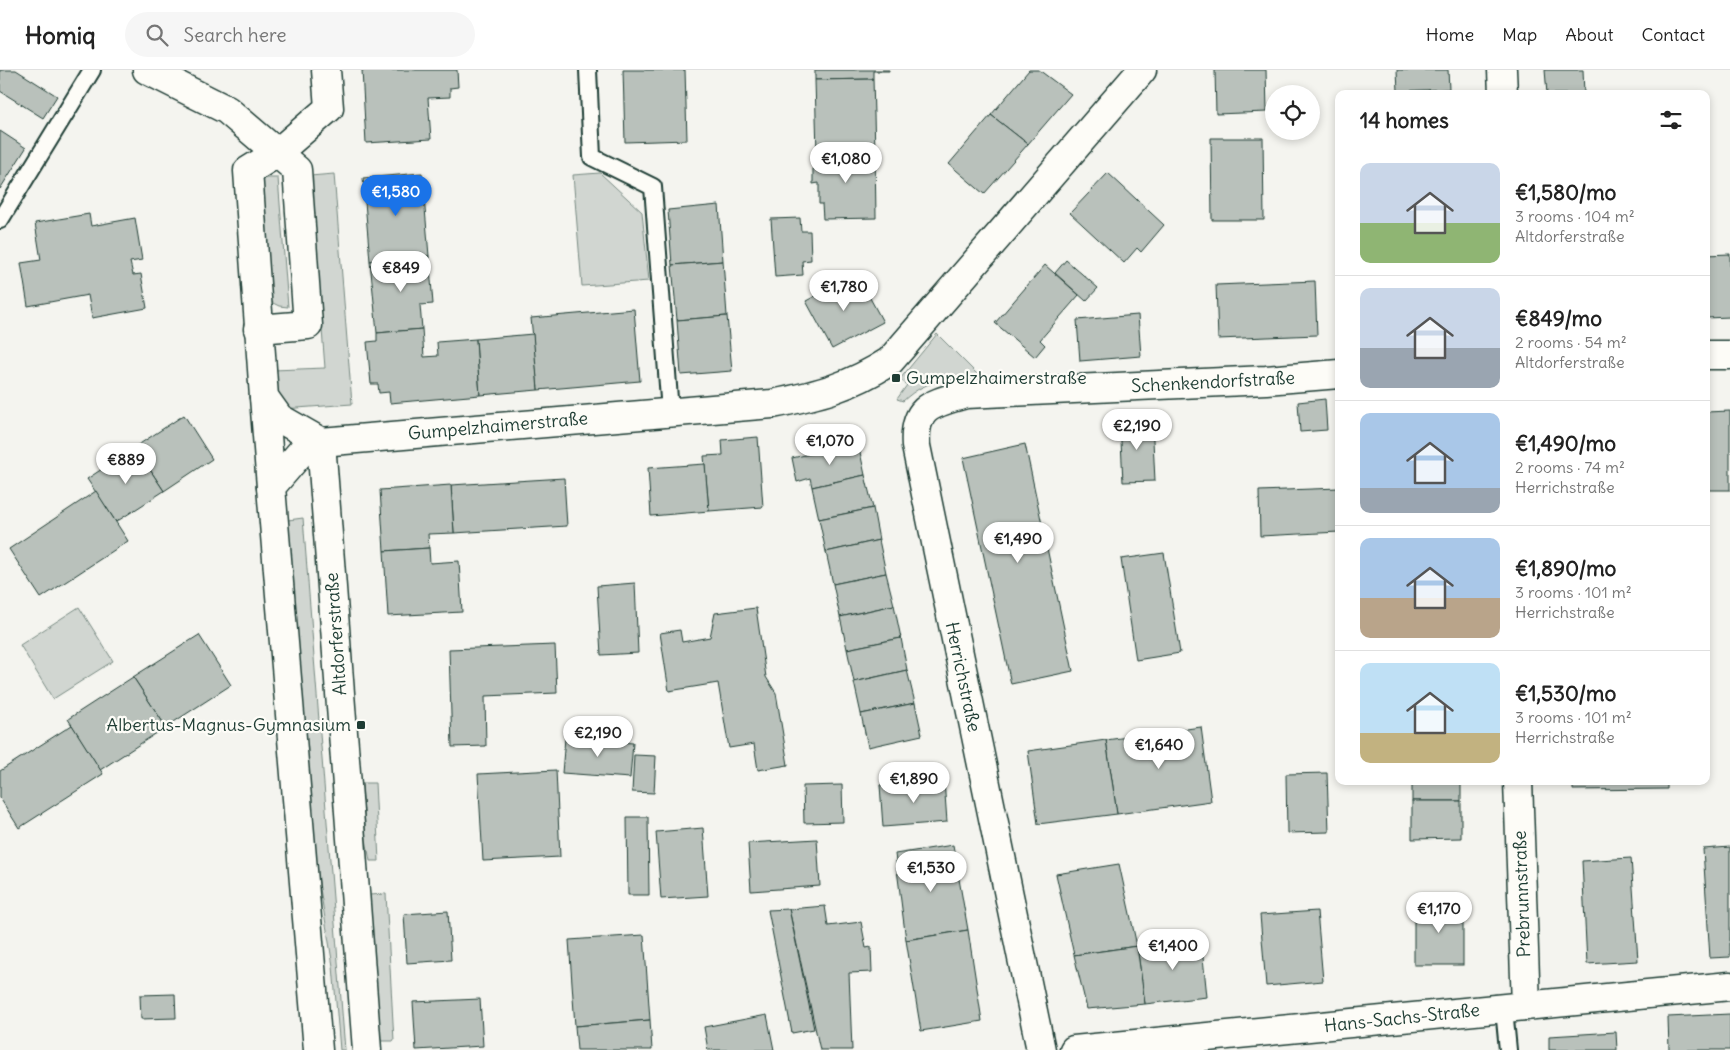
<!DOCTYPE html>
<html lang="en">
<head>
<meta charset="utf-8">
<style>
  body { margin:0; font-family:Delius,sans-serif; background:#f6f6f6; color:#222; height:100vh; display:flex; flex-direction:column; font-size:19px; white-space:nowrap }
  * { box-sizing:border-box; margin:0 }
  p { font-size:16px; color:#767676 }
  .icon { flex:none; width:28px; height:28px; fill:none; stroke:currentColor; stroke-width:2; stroke-linecap:round; stroke-linejoin:round }
  .map { position:relative; flex:1; overflow:hidden }
  .details { position:absolute; left:1335px; top:20px; width:375px; height:695px; display:flex; flex-direction:column; background:#fff; border-radius:10px; box-shadow:0 2px 8px #0003 }
  .details>* { flex:none }
  .tools { position:absolute; left:1265px; top:15px; display:grid; gap:10px }
  .tools a { display:grid; place-items:center; width:55px; height:55px; border-radius:50%; background:#fff; box-shadow:0 2px 8px #0003; font-size:25px }
  .price { position:absolute; translate:-50% -42px; padding:0 11px; border-radius:18px; background:#fff; color:#222; font-size:16px; line-height:32px; filter:drop-shadow(0 1px 2px #0008) }
  .price::after { content:''; position:absolute; left:50%; top:30px; width:15px; height:11px; margin-left:-8px; background:inherit; clip-path:polygon(0 0,100% 0,50% 100%) }
  .price.current { background:#1a73e8; color:#fff }
  ul { padding:0; list-style:none }
  li { display:flex; align-items:center; gap:15px; height:125px; padding:0 25px }
  li+li { border-top:1px solid #e0e0e0 }
  li span { display:grid; place-items:center; flex:none; width:140px; height:100px; border-radius:10px; color:#555 }
  li>.icon { margin-inline-start:auto }
  span .icon { width:60px; height:60px; fill:#fffc; stroke-width:1 }
  li b { font-size:21px }
  h2 { display:flex; justify-content:space-between; align-items:center; height:60px; padding:0 25px; font-size:21px }
  header { display:flex; align-items:center; gap:30px; box-sizing:border-box; height:70px; padding:0 25px; background:#fff; border-bottom:1px solid #e0e0e0 }
  header strong { font-size:24px }
  nav { display:flex; gap:28px; margin-inline-start:auto; font-size:18px }
  .search { width:350px; height:45px; background:#f6f6f6; display:flex; align-items:center; gap:12px; box-sizing:border-box; padding:0 18px; border-radius:28px; color:#767676; font-size:19px }
  .map>svg:first-child { display:block }
  .green { fill:#d1d6d1; stroke:#788a82 }
  .building { fill:#b9c1bb; stroke:#1f3d34 }
  .lines { fill:none; stroke-linecap:round; stroke-linejoin:round }
  .lane-casing { stroke:#1f3d34; stroke-width:20 }
  .street-casing { stroke:#1f3d34; stroke-width:31 }
  .secondary-casing { stroke:#1f3d34; stroke-width:31 }
  .lane { stroke:#fdfcf7; stroke-width:16 }
  .street { stroke:#fdfcf7; stroke-width:28 }
  .secondary { stroke:#fdfcf7; stroke-width:28 }
  .poi-dot { fill:#1f3d34; stroke:#fdfcf7; stroke-width:2 }
  .labels { text-anchor:middle; stroke-width:4.5; stroke-linejoin:round; paint-order:stroke }
  .poi-label { font-size:18px; fill:#1f3d34; stroke:#fdfcf7; text-anchor:start }
  .street-label { font-size:18px; fill:#1f3d34; stroke:#fdfcf7 }
</style>
</head>
<body>
<header>
<strong>Homiq</strong>
<div class="search"><svg class="icon" aria-label="search" viewBox="0 0 24 24"><circle cx="10" cy="10" r="6"/><path d="M15 15l6 6"/></svg>Search here</div>
<nav><a>Home</a><a>Map</a><a>About</a><a>Contact</a></nav>
</header>
<div class="map">
<svg width="1730" height="980" viewBox="0 0 1730 980">
  <rect width="100%" height="100%" fill="#f4f4ef"/>
  <filter id="ink" filterUnits="userSpaceOnUse"><feTurbulence type="fractalNoise" baseFrequency=".02" numOctaves="2"/><feDisplacementMap in="SourceGraphic" scale="10" xChannelSelector="R" yChannelSelector="G"/><feConvolveMatrix kernelMatrix="1 2 1 2 8 2 1 2 1" color-interpolation-filters="sRGB"/></filter>
  <g filter="url(#ink)">
    <g class="green">
      <polygon points="600,103 642,142 649,211 582,216 573,105"/>
      <polygon points="334,104 352,334 283,339 276,327 273,300 325,298 310,106"/>
      <polygon points="260,108 278,108 288,237 279,236 271,232"/>
      <path d="M937 264 983 310C949 310 930 306 903 331L897 329 907 315 900 309Z"/>
      <polygon points="303,448 345,980 340,980 333,896 315,789 288,450"/>
      <polygon points="79,537 113,591 53,629 20,575"/>
      <polygon points="362,713 375,713 379,791 370,791 366,769"/>
      <polygon points="386,824 394,971 377,971 369,825"/>
    </g>
    <g class="building">
      <polygon points="0,0 16,0 57,26 43,48 0,21"/>
      <polygon points="362,0 457,0 458,17 450,18 450,27 428,28 431,69 366,73"/>
      <polygon points="623,0 685,0 687,70 625,72"/>
      <polygon points="815,0 889,0 889,1 873,1 873,9 815,10"/>
      <polygon points="1029,0 1039,0 1071,24 1028,74 991,45"/>
      <polygon points="1215,0 1266,0 1267,42 1216,44"/>
      <polygon points="1397,0 1448,0 1449,19 1398,21"/>
      <polygon points="1545,0 1583,0 1584,24 1547,24"/>
      <polygon points="873,9 875,81 817,83 815,10"/>
      <polygon points="991,45 1028,74 984,124 949,94"/>
      <polygon points="0,61 26,78 0,119"/>
      <polygon points="1211,68 1263,68 1264,150 1212,150"/>
      <polygon points="875,81 876,148 823,149 822,134 819,134 819,113 813,114 813,82"/>
      <polygon points="422,103 429,186 370,191 363,108"/>
      <polygon points="1108,103 1164,155 1141,182 1137,178 1124,193 1070,143"/>
      <polygon points="719,135 723,191 672,195 668,140"/>
      <polygon points="89,144 91,156 135,148 142,190 130,192 133,205 141,204 147,238 92,248 88,225 28,236 21,193 41,190 35,153"/>
      <polygon points="800,148 801,161 810,161 811,190 802,191 803,205 775,207 771,149"/>
      <polygon points="1730,184 1730,247 1706,248 1706,185"/>
      <polygon points="429,186 433,234 420,235 422,259 377,263 370,191"/>
      <polygon points="1066,190 1098,218 1086,231 1055,203"/>
      <polygon points="723,191 727,246 677,250 672,195"/>
      <polygon points="1045,195 1079,225 1040,270 1045,275 1035,287 995,253"/>
      <polygon points="857,204 883,252 832,279 806,231"/>
      <polygon points="1315,211 1317,265 1218,269 1216,215"/>
      <polygon points="634,239 640,311 538,320 531,248"/>
      <polygon points="1138,245 1141,286 1080,291 1077,250"/>
      <polygon points="727,246 732,301 681,305 677,250"/>
      <polygon points="422,259 424,287 438,286 437,272 476,269 480,325 390,333 389,322 379,323 378,314 371,314 367,272 377,271 377,263"/>
      <polygon points="533,264 538,320 480,325 476,269"/>
      <polygon points="1325,329 1327,360 1300,362 1298,332"/>
      <polygon points="1730,341 1730,420 1706,420 1706,342"/>
      <polygon points="184,345 212,389 164,421 135,377"/>
      <polygon points="1152,350 1155,411 1123,412 1120,351"/>
      <polygon points="758,367 763,437 709,441 704,386 723,385 722,370"/>
      <polygon points="858,373 865,405 812,417 810,408 797,412 792,388"/>
      <polygon points="1025,374 1073,601 1011,614 963,388"/>
      <polygon points="135,377 164,421 116,452 87,409"/>
      <polygon points="705,394 709,441 651,446 648,398"/>
      <polygon points="865,405 873,438 819,449 812,417"/>
      <polygon points="564,408 567,456 454,463 451,415"/>
      <polygon points="451,415 454,463 428,464 429,478 384,481 380,420"/>
      <polygon points="1339,418 1339,462 1260,466 1259,421"/>
      <polygon points="96,421 128,471 41,528 9,479"/>
      <polygon points="873,438 879,470 826,482 819,449"/>
      <polygon points="879,470 886,503 833,514 826,482"/>
      <polygon points="429,478 430,493 459,491 462,542 388,546 384,481"/>
      <polygon points="1164,483 1180,583 1136,590 1121,489"/>
      <polygon points="886,503 894,535 840,547 833,514"/>
      <polygon points="635,513 638,583 601,585 597,516"/>
      <polygon points="894,535 901,568 847,579 840,547"/>
      <polygon points="756,538 766,607 776,623 788,695 758,700 754,674 729,678 718,613 669,621 660,563 680,560 682,572 710,567 715,543"/>
      <polygon points="199,565 231,615 166,657 133,607"/>
      <polygon points="901,568 907,600 854,612 847,579"/>
      <polygon points="555,575 557,623 485,626 486,676 452,677 449,579"/>
      <polygon points="907,600 915,633 861,644 854,612"/>
      <polygon points="133,607 166,657 100,700 68,649"/>
      <polygon points="915,633 922,665 868,677 861,644"/>
      <polygon points="72,655 103,704 19,758 0,728 0,701"/>
      <polygon points="1201,657 1211,731 1117,744 1106,670"/>
      <polygon points="565,668 633,673 630,708 562,703"/>
      <polygon points="1106,670 1117,744 1038,754 1028,681"/>
      <polygon points="634,685 656,686 654,723 632,722"/>
      <polygon points="556,700 560,787 483,791 478,704"/>
      <polygon points="1327,703 1329,762 1287,763 1286,704"/>
      <polygon points="944,710 947,752 883,757 880,715"/>
      <rect x="1412" y="711" width="49" height="20"/>
      <polygon points="1573,711 1667,711 1667,719 1573,720"/>
      <polygon points="842,715 843,752 804,753 803,716"/>
      <polygon points="1412,731 1461,731 1461,768 1412,769"/>
      <polygon points="627,747 648,747 649,825 628,825"/>
      <polygon points="703,758 708,826 661,829 656,762"/>
      <polygon points="817,769 820,816 751,821 748,773"/>
      <polygon points="953,775 968,860 906,870 895,784"/>
      <polygon points="1730,777 1730,887 1710,888 1703,779"/>
      <polygon points="1631,788 1638,891 1587,894 1582,791"/>
      <polygon points="1119,794 1137,876 1074,885 1056,804"/>
      <rect x="1414" y="834" width="49" height="61"/>
      <polygon points="825,836 828,856 861,852 866,878 871,877 872,902 849,903 852,980 820,980 789,839"/>
      <polygon points="789,839 814,959 792,963 768,840"/>
      <polygon points="448,841 451,890 407,893 404,844"/>
      <polygon points="1317,841 1323,911 1266,916 1260,845"/>
      <polygon points="968,860 982,951 921,961 906,870"/>
      <polygon points="644,865 650,950 575,956 569,870"/>
      <polygon points="1201,868 1207,927 1145,934 1137,876"/>
      <polygon points="1137,876 1145,934 1087,939 1074,885"/>
      <polygon points="175,924 176,948 141,949 140,925"/>
      <polygon points="480,929 483,976 416,980 413,932"/>
      <polygon points="1730,944 1730,980 1669,980 1668,947"/>
      <polygon points="767,945 774,980 708,980 704,957"/>
      <polygon points="650,950 652,980 577,980 575,956"/>
      <polygon points="1616,962 1617,980 1549,980 1549,966"/>
    </g>
    <g class="lines">
      <g class="lane-casing">
        <g id="lane">
          <polyline points="588,0 592,87 653,117 670,342"/>
          <polyline points="0,150 92,0"/>
          <polyline points="1504,939 1508,980"/>
        </g>
      </g>
      <g class="street-casing">
        <g id="street">
          <polyline points="147,0 227,40 297,100 308,255 258,259"/>
          <polyline points="1502,0 1503,24"/>
          <polyline points="1706,285 1730,285"/>
          <polyline points="264,327 271,417"/>
          <polyline points="321,372 279,348 264,327 248,101 277,83 329,38 326,0"/>
          <polyline points="1518,711 1526,936"/>
          <path d="M1041 980 916 376C913 336 932 334 966 324L1266 310 1339 304"/>
          <polyline points="1074,980 1730,916"/>
        </g>
      </g>
      <g class="secondary-casing">
        <g id="secondary">
          <polyline points="321,372 367,980"/>
          <path d="M318 980 271 417 302 381 321 372 772 334C818 325 850 317 890 291L1142 0"/>
        </g>
      </g>
      <use href="#lane" class="lane"/>
      <use href="#street" class="street"/>
      <use href="#secondary" class="secondary"/>
    </g>
  </g>
  <g class="poi-dot">
    <rect x="891" y="303" width="10" height="10" rx="2.5"/>
    <rect x="356" y="650" width="10" height="10" rx="2.5"/>
  </g>
  <g class="labels">
    <g class="poi-label">
      <text x="906" y="314">Gumpelzhaimerstraße</text>
      <text x="351" y="661" text-anchor="end">Albertus-Magnus-Gymnasium</text>
    </g>
    <g class="street-label">
      <text transform="translate(1213 312) rotate(-3)" y="6">Schenkendorfstraße</text>
      <text transform="translate(498 356) rotate(-5)" y="6">Gumpelzhaimerstraße</text>
      <text transform="translate(336 564) rotate(-94)" y="6">Altdorferstraße</text>
      <text transform="translate(963 607) rotate(78)" y="6">Herrichstraße</text>
      <text transform="translate(1522 824) rotate(-92)" y="6">Prebrunnstraße</text>
      <text transform="translate(1402 948) rotate(-6)" y="6">Hans-Sachs-Straße</text>
    </g>
  </g>
</svg>
<div class="tools">
<a><svg class="icon" aria-label="locate" viewBox="0 0 24 24"><circle cx="12" cy="12" r="6"/><path d="M12 2v4M12 18v4M2 12h4M18 12h4"/></svg></a>
</div>
<b class="price" style="left:846px;top:114px">€1,080</b>
<b class="price current" style="left:396px;top:147px">€1,580</b>
<b class="price" style="left:401px;top:223px">€849</b>
<b class="price" style="left:844px;top:242px">€1,780</b>
<b class="price" style="left:1137px;top:381px">€2,190</b>
<b class="price" style="left:830px;top:396px">€1,070</b>
<b class="price" style="left:126px;top:415px">€889</b>
<b class="price" style="left:1018px;top:494px">€1,490</b>
<b class="price" style="left:598px;top:688px">€2,190</b>
<b class="price" style="left:1159px;top:700px">€1,640</b>
<b class="price" style="left:914px;top:734px">€1,890</b>
<b class="price" style="left:931px;top:823px">€1,530</b>
<b class="price" style="left:1439px;top:864px">€1,170</b>
<b class="price" style="left:1173px;top:901px">€1,400</b>
<section class="details">
<h2>14 homes<svg class="icon" aria-label="filters" viewBox="0 0 24 24"><path d="M4 7h16M4 17h16"/><circle cx="9" cy="7" r="2"/><circle cx="15" cy="17" r="2"/></svg></h2>
<ul>
<li><span style="background:linear-gradient(#c9d6e8 60%,#8fb573 0)"><svg class="icon" aria-label="home" viewBox="0 0 24 24"><path d="M3 11l9-7 9 7M6 9v11h12V9"/></svg></span><div><b>€1,580/mo</b><p>3 rooms · 104 m²</p><p>Altdorferstraße</p></div></li>
<li><span style="background:linear-gradient(#c9d6e8 60%,#9aa5b1 0)"><svg class="icon" aria-label="home" viewBox="0 0 24 24"><path d="M3 11l9-7 9 7M6 9v11h12V9"/></svg></span><div><b>€849/mo</b><p>2 rooms · 54 m²</p><p>Altdorferstraße</p></div></li>
<li><span style="background:linear-gradient(#a9c7e8 75%,#9aa5b1 0)"><svg class="icon" aria-label="home" viewBox="0 0 24 24"><path d="M3 11l9-7 9 7M6 9v11h12V9"/></svg></span><div><b>€1,490/mo</b><p>2 rooms · 74 m²</p><p>Herrichstraße</p></div></li>
<li><span style="background:linear-gradient(#a9c7e8 60%,#b9a48a 0)"><svg class="icon" aria-label="home" viewBox="0 0 24 24"><path d="M3 11l9-7 9 7M6 9v11h12V9"/></svg></span><div><b>€1,890/mo</b><p>3 rooms · 101 m²</p><p>Herrichstraße</p></div></li>
<li><span style="background:linear-gradient(#bfe0f5 70%,#c2b280 0)"><svg class="icon" aria-label="home" viewBox="0 0 24 24"><path d="M3 11l9-7 9 7M6 9v11h12V9"/></svg></span><div><b>€1,530/mo</b><p>3 rooms · 101 m²</p><p>Herrichstraße</p></div></li>
</ul>
</section>
</div>
</body>
</html>
